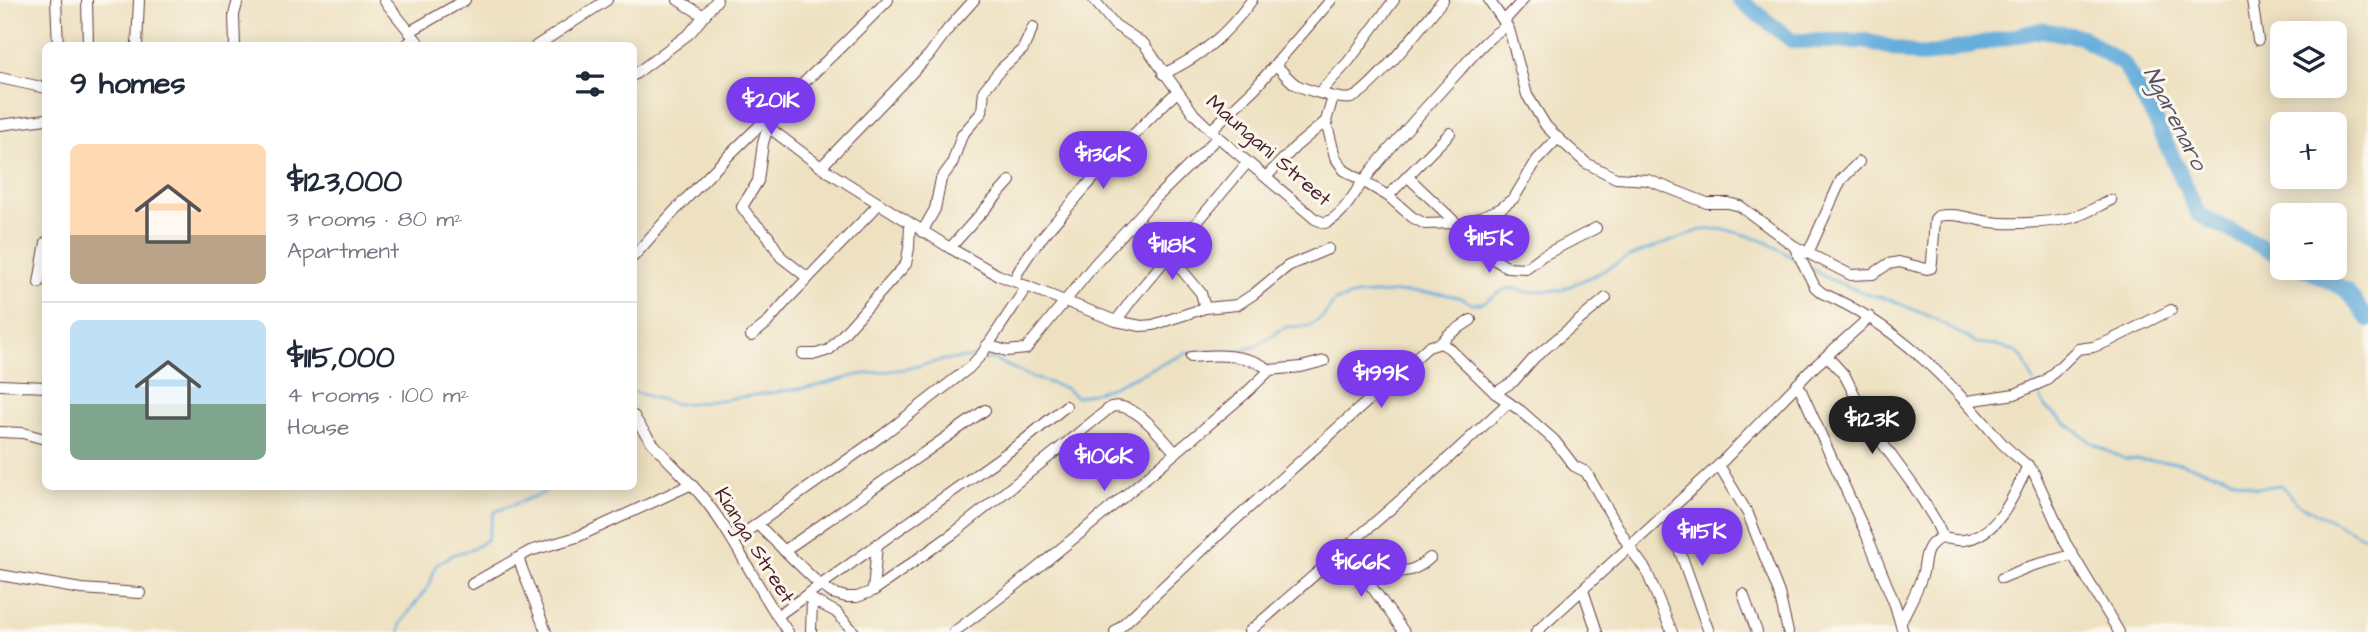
<!DOCTYPE html>
<html lang="en">
<head>
<meta charset="utf-8">
<style>
  body { margin:0; font-family:"Architects Daughter",sans-serif; background:#f2f2f3; color:#1f2937; height:100vh; display:flex; flex-direction:column; font-size:26px; white-space:nowrap }
  * { box-sizing:border-box; margin:0 }
  p { font-size:23px; color:#747a83 }
  .icon { flex:none; width:38px; height:38px; fill:none; stroke:currentColor; stroke-width:2; stroke-linecap:round; stroke-linejoin:round }
  .map { position:relative; flex:1; overflow:hidden }
  .side { position:absolute; left:42px; top:42px; width:595px; height:448px; display:flex; flex-direction:column; background:#fff; border-radius:10px; box-shadow:0 4px 18px #0003 }
  .side>* { flex:none }
  .buttons { position:absolute; left:2270px; top:21px; display:grid; gap:14px }
  .buttons a { display:grid; place-items:center; width:77px; height:77px; border-radius:10px; background:#fff; box-shadow:0 4px 18px #0003; font-size:35px }
  .price { position:absolute; translate:-50% -60px; padding:0 16px; border-radius:24px; background:#7c3aed; color:#fff; font-size:23px; line-height:46px; filter:drop-shadow(0 2px 4px #0008) }
  .price::after { content:''; position:absolute; left:50%; top:42px; width:21px; height:16px; margin-left:-10px; background:inherit; clip-path:polygon(0 0,100% 0,50% 100%) }
  .price.on { background:#222; color:#fff }
  ul { padding:0; list-style:none }
  li { display:flex; align-items:center; gap:21px; height:175px; padding:0 28px }
  li+li { border-top:2px solid #e0e1e3 }
  li span { display:grid; place-items:center; flex:none; width:196px; height:140px; border-radius:10px; color:#555 }
  li>.icon { margin-inline-start:auto }
  span .icon { width:84px; height:84px; fill:#fffc; stroke-width:1 }
  li b { font-size:30px }
  h2 { display:flex; justify-content:space-between; align-items:center; height:84px; padding:0 28px; font-size:30px }
  .map>svg:first-child { display:block }
  .lines { fill:none; stroke-linecap:round; stroke-linejoin:round }
  .stream { stroke:#65addc; stroke-width:2.5 }
  .river { stroke:#65addc; stroke-width:16 }
  .street-casing { stroke:#633c42; stroke-width:12 }
  .street { stroke:#fff; stroke-width:10 }
  .labels { text-anchor:middle; stroke-width:6; stroke-linejoin:round; paint-order:stroke }
  .street-label { font-size:21px; fill:#4a1f2b; stroke:#fbf7ec }
  .water-label { font-size:23px; font-style:italic; fill:#535169; stroke:#fbf7ec }
</style>
</head>
<body>
<div class="map">
<svg width="2368" height="632" viewBox="0 0 2368 632">
  <rect width="100%" height="100%" fill="#fbf7ec"/>
  <filter id="ink" filterUnits="userSpaceOnUse"><feTurbulence type="fractalNoise" baseFrequency=".0143" numOctaves="2"/><feDisplacementMap in="SourceGraphic" scale="14" xChannelSelector="R" yChannelSelector="G"/><feConvolveMatrix kernelMatrix="1 2 1 2 8 2 1 2 1" color-interpolation-filters="sRGB"/></filter>
  <filter id="wash" filterUnits="userSpaceOnUse"><feTurbulence type="fractalNoise" baseFrequency=".00686" numOctaves="4" result="noise"/><feDisplacementMap in="SourceGraphic" scale="28" xChannelSelector="R" yChannelSelector="G"/><feGaussianBlur stdDeviation="1.57" result="paint"/><feColorMatrix in="noise" values="0 0 0 0 0 0 0 0 0 0 0 0 0 0 0 0 0 1.4 0 .05"/><feComposite in="paint" operator="in"/></filter>
  <g filter="url(#wash)">
    <rect width="100%" height="100%" fill="#eee1c1"/>
    <g class="lines">
      <g class="stream">
        <polyline points="1809,267 1829,279 1870,295 1889,299 1933,318 1976,343 1996,345 2015,351 2023,358 2034,383"/>
        <polyline points="984,359 995,360 1031,377 1065,388 1077,397 1107,389 1189,352 1237,351 1254,347 1286,327 1309,326 1322,318 1335,301 1356,295 1406,292 1444,294 1461,298 1472,304 1485,302 1501,291 1510,288 1527,292 1561,290 1599,273 1628,257 1701,230 1723,229 1750,236 1768,243 1797,260"/>
        <polyline points="2037,389 2045,407 2095,445 2125,459 2177,462 2220,474 2256,488 2281,485 2296,503 2368,539"/>
        <polyline points="634,392 676,404 706,402 812,387 858,375 905,369 944,360 974,357"/>
        <polyline points="400,632 401,623 430,584 436,565 454,554 473,549 487,539 494,512 541,494 551,486"/>
      </g>
      <g class="river">
        <polyline points="1739,0 1793,41 1866,41 1923,56 2042,30 2082,37 2124,65 2157,123 2198,214 2282,257"/>
        <polyline points="2303,268 2346,290 2368,319"/>
      </g>
    </g>
  </g>
  <g filter="url(#ink)">
    <g class="lines">
      <g class="street-casing">
        <g id="street">
          <polyline points="56,0 58,46"/>
          <polyline points="87,0 88,46"/>
          <polyline points="384,0 421,46"/>
          <polyline points="678,0 704,16"/>
          <path d="M1094 0 1115 25 1144 44 1194 114 1218 137 1315 219 1325 223C1343 216 1353 195 1364 180 1394 142 1427 106 1460 70 1474 54 1488 36 1507 26"/>
          <path d="M1489 0 1509 29 1527 95 1546 126 1558 138 1586 163 1616 178 1648 180 1707 203H1728L1740 206 1794 246 1815 287 1822 293C1897 325 1948 379 1999 440 2010 453 2024 460 2034 473L2065 542 2119 632"/>
          <polyline points="2252,0 2258,40"/>
          <polyline points="1504,21 1523,0"/>
          <polyline points="409,32 465,0"/>
          <polyline points="137,46 139,0"/>
          <polyline points="235,46 234,15 238,0"/>
          <polyline points="405,46 414,38"/>
          <polyline points="536,46 607,0"/>
          <path d="M1276 65C1282 71 1288 79 1295 84 1303 89 1342 101 1351 98 1369 94 1429 17 1443 0"/>
          <path d="M1163 74C1202 56 1226 35 1252 0"/>
          <polyline points="634,75 690,33 717,0"/>
          <polyline points="0,78 46,88"/>
          <polyline points="1320,92 1348,62 1394,0"/>
          <polyline points="1326,121 1335,157 1344,170 1388,196 1412,217 1425,224 1456,223"/>
          <polyline points="763,123 821,167 950,248 998,275 1116,321 1141,326 1153,325 1205,308 1237,305 1254,294 1288,266 1328,249"/>
          <polyline points="0,125 46,119"/>
          <polyline points="768,127 763,143 758,181 742,207 750,218 768,236 781,257 808,278"/>
          <polyline points="1211,130 1255,88 1331,0"/>
          <polyline points="821,167 929,55 948,29 974,0"/>
          <polyline points="1407,176 1456,223 1475,244 1488,256 1507,267 1526,268 1542,256 1596,228"/>
          <polyline points="1266,177 1295,147 1326,121 1333,97"/>
          <polyline points="1388,196 1450,133"/>
          <polyline points="1462,230 1473,220 1500,209 1514,198 1537,160 1558,138"/>
          <polyline points="922,232 935,209 941,179 952,164 962,135 982,112 984,90 1001,69 1023,49 1033,27"/>
          <path d="M1794 246 1851 275 1873 274 1888 264 1899 262 1927 269 1931 268 1932 262 1935 219 1938 216C1956 212 1973 220 1991 222 2009 225 2061 222 2077 216 2089 212 2100 205 2111 200"/>
          <polyline points="1176,247 1181,269 1201,293 1205,308"/>
          <polyline points="950,248 1010,181"/>
          <polyline points="1808,253 1841,180 1859,162"/>
          <path d="M634 256C712 165 804 86 888 0"/>
          <path d="M1014 280C1031 245 1058 220 1083 190 1113 156 1143 123 1177 92"/>
          <polyline points="39,283 46,242"/>
          <polyline points="1116,321 1133,298 1248,162"/>
          <polyline points="751,336 766,324 786,301 879,204"/>
          <polyline points="1441,343 1448,335 1471,320"/>
          <polyline points="987,345 1007,351 1026,349 1095,264 1153,201 1218,137"/>
          <polyline points="803,354 816,354 829,350 906,264 909,248 910,224"/>
          <polyline points="1827,356 1845,376 1872,429 1915,488 1935,520 1943,538"/>
          <path d="M1191 357C1216 354 1249 354 1270 370L1301 367 1324 361"/>
          <polyline points="1798,384 1867,536 1895,605 1903,632"/>
          <polyline points="0,385 46,387"/>
          <polyline points="1495,393 1514,381 1534,358 1606,298"/>
          <polyline points="1967,401 2015,394 2045,381 2078,349 2093,347 2109,341 2171,310"/>
          <path d="M634 416C652 449 681 470 704 499 737 540 757 589 788 632"/>
          <polyline points="0,432 23,433 41,438"/>
          <polyline points="1719,465 1748,514 1779,593 1788,632"/>
          <polyline points="1666,513 1709,632"/>
          <path d="M757 524 819 584 832 593 846 597H857L873 591 954 533 1111 407C1134 400 1161 437 1175 452"/>
          <polyline points="733,541 884,434 969,368 982,354 1027,286"/>
          <polyline points="784,551 985,410"/>
          <polyline points="1342,551 1361,572 1404,632"/>
          <polyline points="518,558 546,632"/>
          <path d="M1351 562C1384 567 1403 583 1430 558"/>
          <polyline points="0,575 81,589 140,593"/>
          <polyline points="2002,578 2031,566 2072,555"/>
          <polyline points="472,584 530,551 577,537 692,484"/>
          <polyline points="1583,590 1597,632"/>
          <polyline points="873,591 877,544"/>
          <polyline points="1743,594 1757,632"/>
          <polyline points="805,596 836,612 854,632"/>
          <polyline points="777,616 1022,442 1066,406"/>
          <path d="M1901 622C1908 606 1919 589 1923 572 1925 562 1925 549 1934 542 1943 534 1953 542 1964 540 2000 534 2015 493 2028 465"/>
          <polyline points="811,632 812,599"/>
          <polyline points="954,632 1015,586 1095,521 1245,394 1270,370"/>
          <polyline points="1115,632 1225,529 1428,347 1441,343 1449,348 1495,393 1521,411 1554,440 1574,466 1586,472 1630,548 1646,570 1672,632"/>
          <polyline points="1249,632 1442,464 1508,403"/>
          <polyline points="1536,632 1719,465 1813,368 1870,317"/>
        </g>
      </g>
      <use href="#street" class="street"/>
    </g>
  </g>
  <g class="labels">
    <g class="street-label">
      <text transform="translate(1269 150) rotate(41)" y="7">Maungani Street</text>
      <text transform="translate(755 545) rotate(58)" y="7">Kianga Street</text>
    </g>
    <g class="water-label">
      <text transform="translate(2176 118) rotate(63)" y="8">Ngarenaro</text>
    </g>
  </g>
</svg>
<div class="buttons">
<a><svg class="icon" aria-label="layers" viewBox="0 0 24 24"><path d="M12 4l9 5-9 5-9-5zM3 14l9 5 9-5"/></svg></a>
<a>+</a>
<a>−</a>
</div>
<b class="price" style="left:771px;top:137px">$201K</b>
<b class="price" style="left:1103px;top:191px">$136K</b>
<b class="price" style="left:1489px;top:275px">$115K</b>
<b class="price" style="left:1172px;top:282px">$118K</b>
<b class="price" style="left:1381px;top:410px">$199K</b>
<b class="price on" style="left:1872px;top:456px">$123K</b>
<b class="price" style="left:1104px;top:493px">$106K</b>
<b class="price" style="left:1702px;top:568px">$115K</b>
<b class="price" style="left:1361px;top:599px">$166K</b>
<section class="side">
<h2>9 homes<svg class="icon" aria-label="filters" viewBox="0 0 24 24"><path d="M4 7h16M4 17h16"/><circle cx="9" cy="7" r="2"/><circle cx="15" cy="17" r="2"/></svg></h2>
<ul>
<li><span style="background:linear-gradient(#ffd9b3 65%,#b9a48a 0)"><svg class="icon" aria-label="home" viewBox="0 0 24 24"><path d="M3 11l9-7 9 7M6 9v11h12V9"/></svg></span><div><b>$123,000</b><p>3 rooms · 80 m²</p><p>Apartment</p></div></li>
<li><span style="background:linear-gradient(#bfe0f5 60%,#7fa58c 0)"><svg class="icon" aria-label="home" viewBox="0 0 24 24"><path d="M3 11l9-7 9 7M6 9v11h12V9"/></svg></span><div><b>$115,000</b><p>4 rooms · 100 m²</p><p>House</p></div></li>
</ul>
</section>
</div>
</body>
</html>
